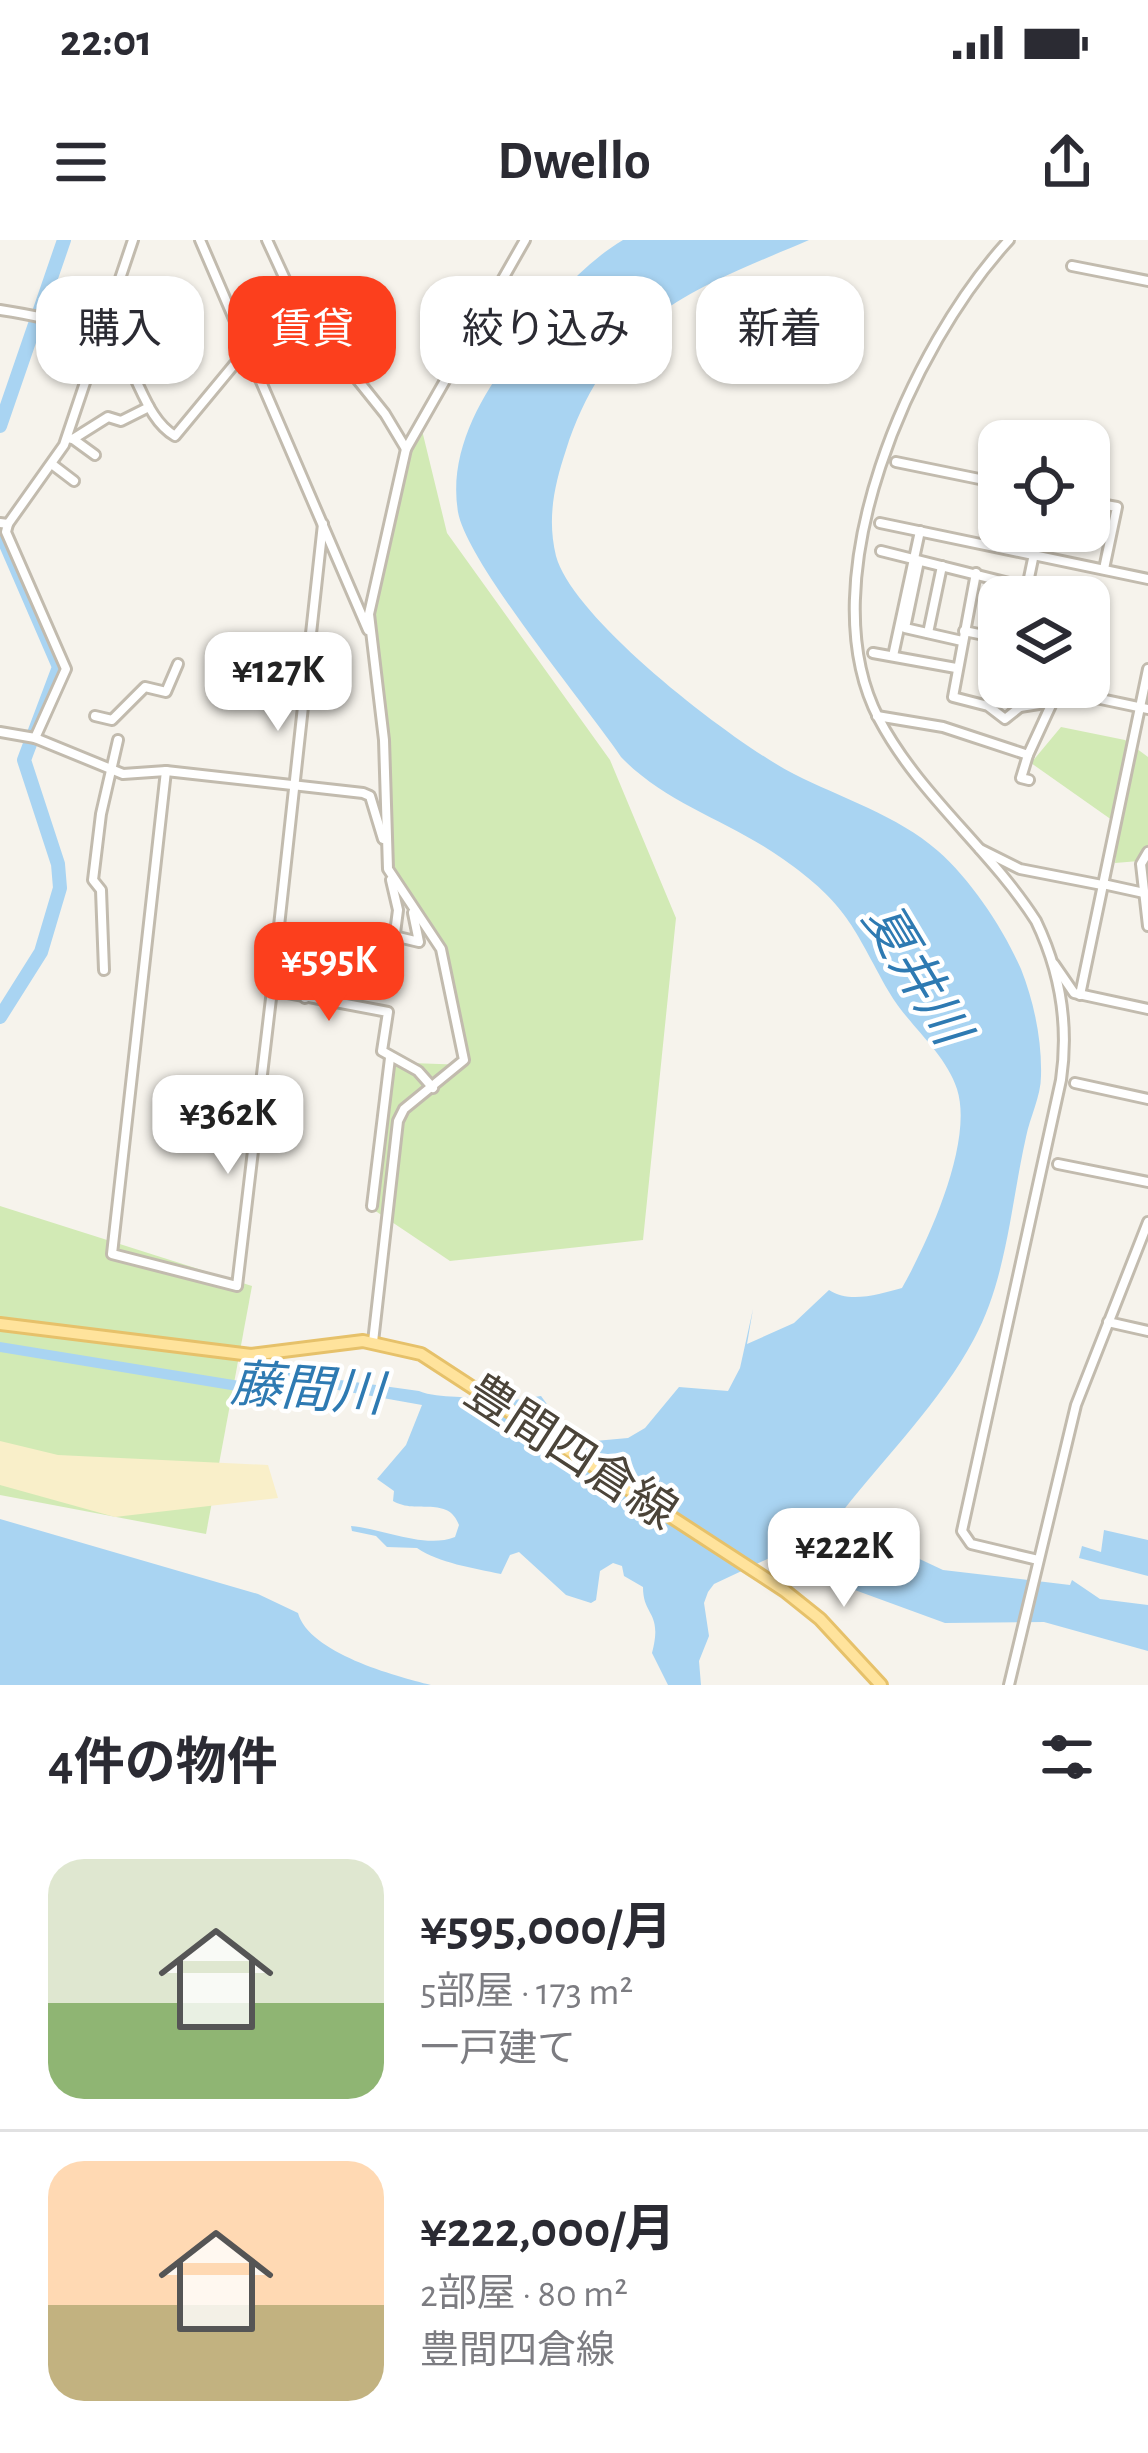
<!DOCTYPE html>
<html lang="ja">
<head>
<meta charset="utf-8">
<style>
  body { margin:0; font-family:"Alegreya Sans","Noto Sans JP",sans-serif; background:#f7f7f7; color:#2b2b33; height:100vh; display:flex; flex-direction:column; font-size:45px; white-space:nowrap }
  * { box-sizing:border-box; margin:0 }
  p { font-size:39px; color:#7c7c81 }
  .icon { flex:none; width:66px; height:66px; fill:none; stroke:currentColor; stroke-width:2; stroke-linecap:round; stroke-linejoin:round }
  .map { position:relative; height:1445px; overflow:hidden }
  .side { display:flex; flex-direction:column; background:#fff; flex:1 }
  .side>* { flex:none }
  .hud { position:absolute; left:36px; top:36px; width:1077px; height:108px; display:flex; gap:24px }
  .tools { position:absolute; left:978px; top:180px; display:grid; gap:24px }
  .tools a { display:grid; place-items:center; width:132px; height:132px; border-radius:24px; background:#fff; box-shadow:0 3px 9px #0004; font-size:60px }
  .price { position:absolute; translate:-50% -102px; padding:0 27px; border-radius:24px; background:#fff; color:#222; font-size:39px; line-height:78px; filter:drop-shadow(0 3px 6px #0008) }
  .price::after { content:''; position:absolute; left:50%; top:72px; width:36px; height:27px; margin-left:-18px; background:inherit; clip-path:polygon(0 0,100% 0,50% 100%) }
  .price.current { background:#fc3f1d; color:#fff }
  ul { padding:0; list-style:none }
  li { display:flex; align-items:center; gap:36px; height:300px; padding:0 48px }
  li+li { border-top:3px solid #e1e1e2 }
  li span { display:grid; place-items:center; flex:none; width:336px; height:240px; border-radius:36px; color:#555 }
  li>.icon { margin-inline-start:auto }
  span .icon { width:144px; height:144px; fill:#fffc; stroke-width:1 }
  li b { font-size:51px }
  h2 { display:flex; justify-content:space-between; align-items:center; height:144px; padding:0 48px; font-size:51px }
  .pill { padding:0 42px; border-radius:36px; background:#fff; box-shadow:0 3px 9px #0004; font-size:42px; line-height:108px }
  .pill.current { background:#fc3f1d; color:#fff }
  .status { display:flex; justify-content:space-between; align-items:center; height:84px; padding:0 60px; background:#fff; direction:ltr }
  .status svg { height:33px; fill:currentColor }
  header { display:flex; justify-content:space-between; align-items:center; height:156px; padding:0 48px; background:#fff; font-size:54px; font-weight:700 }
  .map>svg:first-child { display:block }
  .green { fill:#d2eab5 }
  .sand { fill:#f9efc9 }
  .water { fill:#a9d4f2 }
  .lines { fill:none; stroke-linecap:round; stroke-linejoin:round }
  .river { stroke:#a9d4f2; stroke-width:14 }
  .minor-casing { stroke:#c2bbae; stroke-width:14 }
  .major-casing { stroke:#e6c16a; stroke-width:16 }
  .minor { stroke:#fff; stroke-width:8 }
  .major { stroke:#ffe39c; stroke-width:10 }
  .labels { text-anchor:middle; stroke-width:9; stroke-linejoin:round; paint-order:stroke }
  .street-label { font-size:48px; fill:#4b4439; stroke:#fff }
  .water-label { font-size:51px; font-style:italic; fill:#2e7ab2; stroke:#fff }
</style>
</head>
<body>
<div class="status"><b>22:01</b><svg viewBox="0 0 49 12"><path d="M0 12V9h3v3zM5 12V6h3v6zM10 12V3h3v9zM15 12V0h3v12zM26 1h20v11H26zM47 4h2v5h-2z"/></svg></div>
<header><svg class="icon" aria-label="menu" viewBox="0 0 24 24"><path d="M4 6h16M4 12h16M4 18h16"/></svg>Dwello<svg class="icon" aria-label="share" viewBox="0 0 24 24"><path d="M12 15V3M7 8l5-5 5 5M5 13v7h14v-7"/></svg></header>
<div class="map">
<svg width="1148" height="1445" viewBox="0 0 1148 1445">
  <rect width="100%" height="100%" fill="#f6f3ec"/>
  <g class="green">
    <polygon points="420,182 447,293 610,520 676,678 643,1000 450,1021 374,970 393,816 411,823 467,825 441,710 390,643 383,501 364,376 397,230"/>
    <polygon points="1061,487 1125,500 1148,517 1148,632 1139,621 1115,623 1119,585 1031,523"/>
    <polygon points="0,966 252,1046 206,1294 0,1255"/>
  </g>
  <polygon class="sand" points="0,1201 58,1215 268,1225 278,1258 115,1277 0,1245"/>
  <g class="water">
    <path d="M623 0H809C690 51 610 76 566 210 554 246 547 279 556 316 573 380 735 504 794 534 841 558 897 575 938 611 971 640 1003 688 1021 729 1034 762 1042 800 1041 836 1041 856 1030 877 1026 897 1011 963 1007 1038 974 1099 941 1161 886 1216 842 1272L847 1285 943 1330 1070 1345 1072 1340 1100 1359 1148 1365V1411L1044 1382 945 1383 822 1338 792 1316 776 1315 714 1344 708 1352 704 1363 709 1396 699 1421 701 1445H668L652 1413C663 1371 643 1377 643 1347L624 1336 622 1326 613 1323 600 1331 596 1360 591 1363 566 1355 519 1312 510 1315 501 1334C473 1328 439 1323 417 1308L387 1307 376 1296 352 1291 351 1286C384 1289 425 1309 455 1297L459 1285C448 1255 417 1275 393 1261L394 1251 377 1239 406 1205 422 1165 304 1144 243 1152 0 1112V1102L240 1141 283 1132 419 1151C440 1160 472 1153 488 1164L541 1156 571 1197 584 1202 628 1198 645 1188 679 1147 728 1151 740 1128 753 1069 747 1104 794 1083 829 1050C850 1064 879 1054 902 1048 928 1002 974 902 957 849 945 812 908 785 889 752 852 686 848 665 783 619 730 581 666 564 621 517 586 465 467 323 458 272 448 212 481 156 515 111 547 68 578 27 623 0Z"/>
    <path d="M0 1279 258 1354 298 1373C309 1413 395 1436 431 1445H0Z"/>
    <polygon points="1104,1290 1148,1300 1148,1336 1079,1318 1082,1306 1101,1312"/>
  </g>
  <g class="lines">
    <g class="river">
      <polyline points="0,186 64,0"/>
      <polyline points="0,291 59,427 24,520 58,624 60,648 41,712 0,777"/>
    </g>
    <g class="minor-casing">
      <g id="minor">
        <polyline points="200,0 368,390"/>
        <polyline points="267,0 296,63 385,174 406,209"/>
        <path d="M1009 0C912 105 806 340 879 479 919 555 990 609 1036 681 1060 731 1069 785 1061 840L962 1291 971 1304 1038 1320"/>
        <polyline points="1072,26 1148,41"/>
        <path d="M0 70C46 77 109 88 133 134 144 156 153 183 175 196L247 109 309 82"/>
        <polyline points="67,198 73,199 108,177 121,181 149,167"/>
        <polyline points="73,199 95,215"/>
        <polyline points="896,222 999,243"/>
        <polyline points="53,225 74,241"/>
        <polyline points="1089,262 1117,267 1104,329"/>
        <polyline points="0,283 8,284 6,292 66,429 35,498"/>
        <polyline points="880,283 1148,339"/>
        <polyline points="8,284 64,205 133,0"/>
        <polyline points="323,284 272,750 388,772 382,811 418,831 433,848"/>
        <polyline points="881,311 1065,357"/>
        <polyline points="919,321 905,388 962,401"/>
        <polyline points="976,333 953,457 988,466 1005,479 1020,467"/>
        <polyline points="1025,357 1034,314"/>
        <polyline points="964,391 999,398"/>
        <polyline points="928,393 942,326"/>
        <polyline points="990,397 999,358"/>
        <polyline points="873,413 956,428"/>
        <polyline points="893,416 920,291"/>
        <polyline points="1001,447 1007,460 1020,467 1039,464 1049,447"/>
        <polyline points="95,476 112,480 145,447 166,452 178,424"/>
        <polyline points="877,476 943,487 1028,515 1058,450 1148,469"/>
        <polyline points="0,492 35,498 123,534 166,531 363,553 370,556 383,599"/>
        <polyline points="1028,515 1021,538 1029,540"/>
        <polyline points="166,531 112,1014 237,1046 272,750"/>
        <polyline points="980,609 1020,629 1102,645"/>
        <polyline points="1148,612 1141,624 1148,686"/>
        <polyline points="1103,644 1144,653"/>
        <polyline points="394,696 419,702 413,673"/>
        <polyline points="363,721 360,703 395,693 398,670 391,640"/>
        <polyline points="1054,724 1074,753 1148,769"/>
        <polyline points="273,729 306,735"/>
        <polyline points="104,730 101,650 93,640 101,574 118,500"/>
        <polyline points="387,740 391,699"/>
        <polyline points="1080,755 1148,429"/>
        <polyline points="305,758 309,727"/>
        <polyline points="336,762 341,749 355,741"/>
        <polyline points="1075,843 1148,859"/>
        <polyline points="1058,924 1148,942"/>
        <polyline points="372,966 390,818"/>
        <polyline points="1108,1082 1148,1091"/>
        <polyline points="373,1102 398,881 404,869 464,820 441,709 388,629 384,500 369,374 406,209 525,0"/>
        <polyline points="1009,1445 1076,1165 1148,982"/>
      </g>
    </g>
    <g class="major-casing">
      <polyline id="major" points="0,1084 251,1115 363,1101 421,1114 785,1351 820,1379 881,1445"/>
    </g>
    <use href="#minor" class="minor"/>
    <use href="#major" class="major"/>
  </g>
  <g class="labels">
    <g class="street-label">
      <text transform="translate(572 1211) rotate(33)" y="17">豊間四倉線</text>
    </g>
    <g class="water-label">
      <text transform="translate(917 733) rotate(59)" y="18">夏井川</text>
      <text transform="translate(307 1148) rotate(4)" y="18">藤間川</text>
    </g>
  </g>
</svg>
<div class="tools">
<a><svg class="icon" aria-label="locate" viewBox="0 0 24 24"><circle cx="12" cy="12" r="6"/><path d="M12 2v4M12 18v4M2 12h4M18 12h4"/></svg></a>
<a><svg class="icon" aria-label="layers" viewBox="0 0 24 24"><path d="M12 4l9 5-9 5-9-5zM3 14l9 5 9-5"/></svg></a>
</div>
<b class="price" style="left:278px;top:494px">¥127K</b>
<b class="price current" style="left:329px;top:784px">¥595K</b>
<b class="price" style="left:228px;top:937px">¥362K</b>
<b class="price" style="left:844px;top:1370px">¥222K</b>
<div class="hud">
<a class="pill">購入</a>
<a class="pill current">賃貸</a>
<a class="pill">絞り込み</a>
<a class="pill">新着</a>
</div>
</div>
<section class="side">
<h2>4件の物件<svg class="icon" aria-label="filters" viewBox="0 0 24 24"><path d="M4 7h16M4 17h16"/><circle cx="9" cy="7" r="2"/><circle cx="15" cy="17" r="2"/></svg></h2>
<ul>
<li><span style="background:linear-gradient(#dfe7d0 60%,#8fb573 0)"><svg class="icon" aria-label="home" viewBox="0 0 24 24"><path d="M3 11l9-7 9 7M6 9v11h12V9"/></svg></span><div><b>¥595,000/月</b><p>5部屋 · 173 m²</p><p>一戸建て</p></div></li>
<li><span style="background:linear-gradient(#ffd9b3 60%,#c2b280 0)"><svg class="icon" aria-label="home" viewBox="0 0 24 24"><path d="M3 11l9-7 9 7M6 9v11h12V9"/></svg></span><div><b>¥222,000/月</b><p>2部屋 · 80 m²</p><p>豊間四倉線</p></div></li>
</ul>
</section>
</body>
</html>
